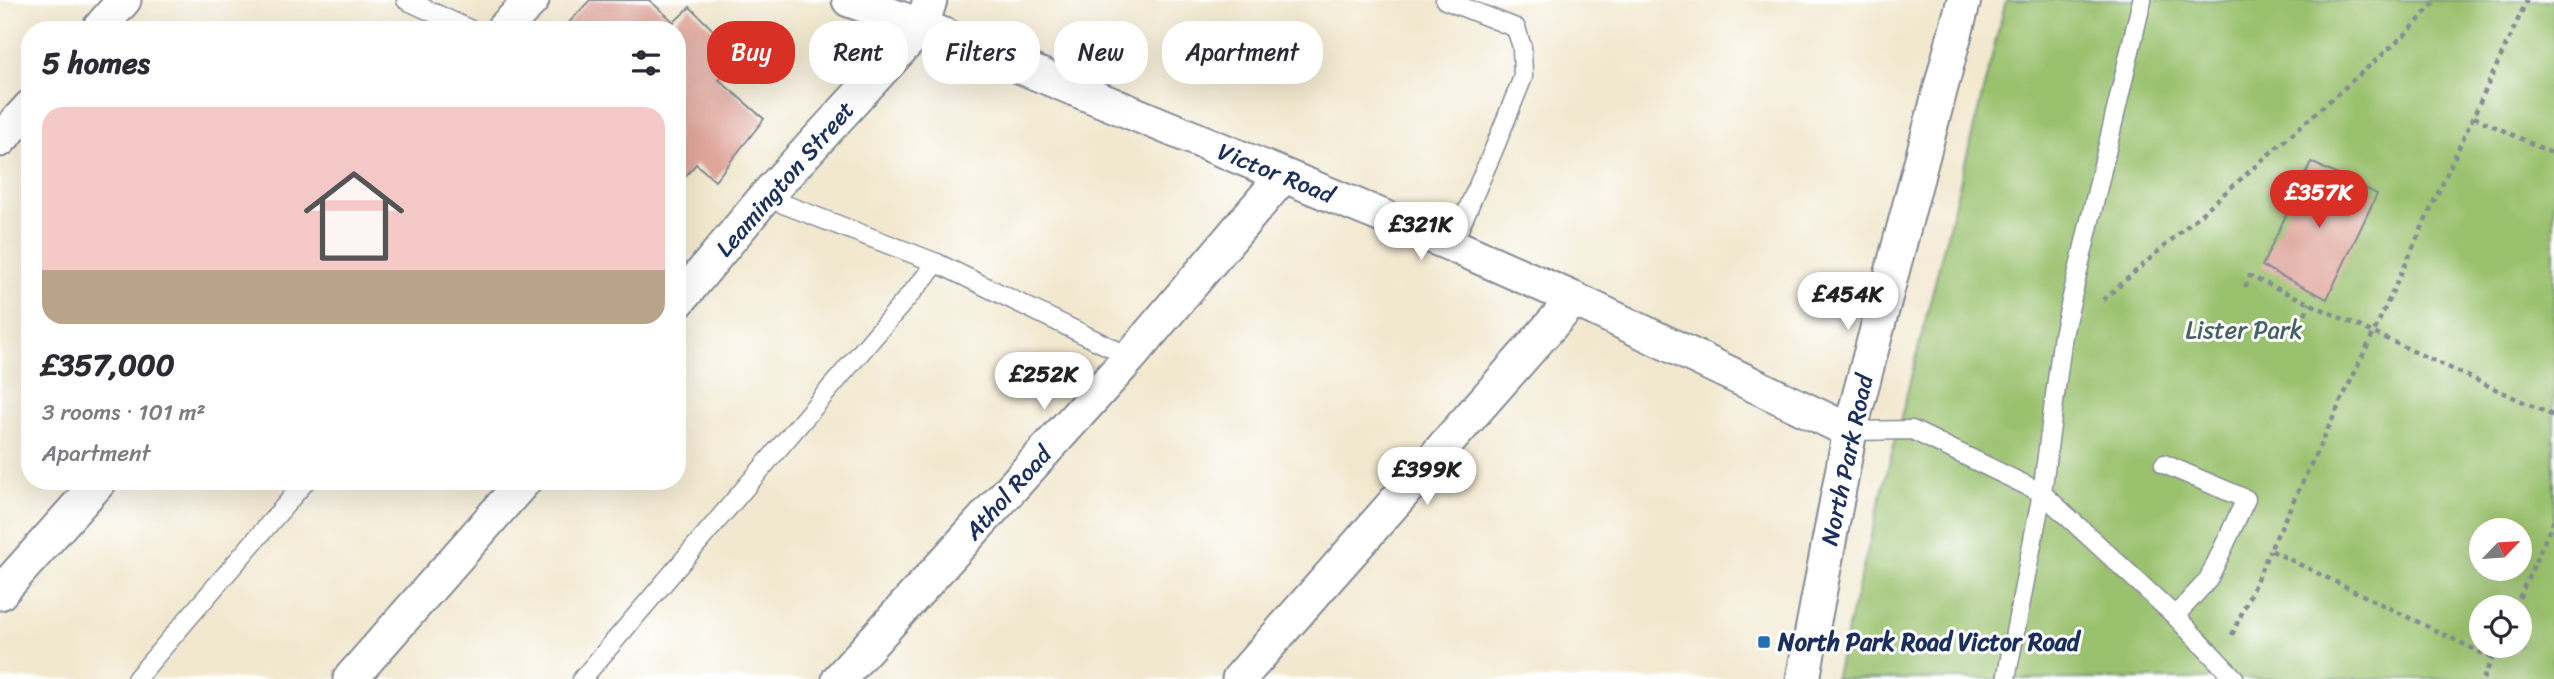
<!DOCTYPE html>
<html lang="en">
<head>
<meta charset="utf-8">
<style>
  body { margin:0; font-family:Sriracha,sans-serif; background:#f7f7f7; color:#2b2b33; height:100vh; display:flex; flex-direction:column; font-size:26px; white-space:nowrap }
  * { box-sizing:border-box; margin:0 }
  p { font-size:23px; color:#7c7c81 }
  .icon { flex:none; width:38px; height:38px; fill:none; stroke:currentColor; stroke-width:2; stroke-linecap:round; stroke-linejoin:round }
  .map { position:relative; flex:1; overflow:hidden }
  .panel { position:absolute; left:21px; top:21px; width:665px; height:469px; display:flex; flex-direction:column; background:#fff; border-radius:28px; box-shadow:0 7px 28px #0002 }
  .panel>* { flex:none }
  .banner { position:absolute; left:707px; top:21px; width:665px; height:63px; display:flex; gap:14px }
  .needle { width:46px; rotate:65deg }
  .controls { position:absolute; left:2469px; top:518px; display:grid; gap:14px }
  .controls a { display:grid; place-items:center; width:63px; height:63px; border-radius:50%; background:#fff; box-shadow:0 7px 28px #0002; font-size:35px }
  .price { position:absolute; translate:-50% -60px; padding:0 16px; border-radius:24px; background:#fff; color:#222; font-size:23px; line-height:46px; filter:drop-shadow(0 2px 4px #0008) }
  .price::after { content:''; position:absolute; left:50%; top:42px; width:21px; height:16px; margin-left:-10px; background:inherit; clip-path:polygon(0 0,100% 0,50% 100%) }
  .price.on { background:#d93025; color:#fff }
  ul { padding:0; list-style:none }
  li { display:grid; align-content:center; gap:14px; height:371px; padding:0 21px }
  li span { display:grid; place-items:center; height:217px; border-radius:21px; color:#555 }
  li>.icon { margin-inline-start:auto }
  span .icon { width:126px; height:126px; fill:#fffc; stroke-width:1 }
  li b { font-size:30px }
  h2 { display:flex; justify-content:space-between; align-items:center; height:84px; padding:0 21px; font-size:30px }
  .chip { padding:0 24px; border-radius:28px; background:#fff; box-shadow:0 7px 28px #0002; font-size:24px; line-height:63px }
  .chip.on { background:#d93025; color:#fff }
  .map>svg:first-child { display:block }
  .green { fill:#9ac16d; stroke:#5a7866; stroke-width:2; fill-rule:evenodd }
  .building { fill:#dfa69b }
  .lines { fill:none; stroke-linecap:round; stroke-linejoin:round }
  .lane-casing { stroke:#868c96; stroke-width:21 }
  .street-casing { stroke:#868c96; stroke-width:37 }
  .path { stroke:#868c96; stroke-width:4.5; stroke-dasharray:5 5; stroke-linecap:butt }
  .lane { stroke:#fff; stroke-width:18 }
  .street { stroke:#fff; stroke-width:33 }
  .poi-dot { fill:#1f6fb2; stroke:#fff; stroke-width:2.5 }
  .labels { text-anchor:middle; stroke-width:6; stroke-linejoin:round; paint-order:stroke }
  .street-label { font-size:24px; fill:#1b2f5e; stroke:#fff }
  .park-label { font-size:24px; fill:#476263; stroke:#fff }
  .poi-label { font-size:24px; font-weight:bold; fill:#1b2f5e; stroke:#fff; text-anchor:start }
</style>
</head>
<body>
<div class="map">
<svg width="2554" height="679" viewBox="0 0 2554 679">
  <rect width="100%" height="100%" fill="#fff"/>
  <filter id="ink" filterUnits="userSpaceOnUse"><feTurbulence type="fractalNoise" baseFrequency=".0143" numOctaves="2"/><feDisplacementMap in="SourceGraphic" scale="14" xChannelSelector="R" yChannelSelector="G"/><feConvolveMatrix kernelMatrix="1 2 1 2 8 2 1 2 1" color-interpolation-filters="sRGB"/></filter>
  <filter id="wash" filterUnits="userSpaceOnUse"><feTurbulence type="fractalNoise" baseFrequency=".00686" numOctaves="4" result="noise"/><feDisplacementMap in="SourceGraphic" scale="28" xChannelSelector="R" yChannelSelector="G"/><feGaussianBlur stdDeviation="1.57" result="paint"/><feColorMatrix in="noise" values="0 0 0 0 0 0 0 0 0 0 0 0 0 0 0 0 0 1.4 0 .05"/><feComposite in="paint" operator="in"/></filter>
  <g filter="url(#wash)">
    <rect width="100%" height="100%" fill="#f2e8cf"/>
    <path class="green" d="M2006 0H2554V679H1835ZM2482 530H2520V569H2482ZM2482 607H2520V646H2482Z"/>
    <g id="blocks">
      <g class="building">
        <polygon points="590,0 649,0 674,22 690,7 740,57 719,80 764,119 715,181 696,164 677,186 677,30 562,30"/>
        <polygon points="2311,162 2377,194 2327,299 2262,266"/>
      </g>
    </g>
  </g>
  <g filter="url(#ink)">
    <use href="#blocks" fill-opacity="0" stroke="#868c96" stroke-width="2"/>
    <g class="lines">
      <g class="lane-casing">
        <g id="lane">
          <polyline points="406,0 471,30"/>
          <polyline points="1445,0 1516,28 1522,47 1523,77 1494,149 1452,245"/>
          <polyline points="937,263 1130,357"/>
          <polyline points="1850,431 1912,430 2042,493 2175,616 2235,679"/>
          <polyline points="2164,464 2246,499 2208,580 2175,616"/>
          <polyline points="136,679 306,481"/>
          <polyline points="582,679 937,263 765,197"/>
          <polyline points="2006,679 2042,493 2063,335 2142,0"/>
        </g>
      </g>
      <g class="street-casing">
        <g id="street">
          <polyline points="849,0 922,26 1452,245 1574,299 1850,431"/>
          <polyline points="98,30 124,0"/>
          <polyline points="502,30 532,0"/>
          <polyline points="0,140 30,107"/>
          <polyline points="677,303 765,197 922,26 930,0"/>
          <polyline points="0,593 100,481"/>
          <polyline points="350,679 524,481"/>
          <polyline points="839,679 1130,357 1283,176"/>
          <polyline points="1239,679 1574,299"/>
          <polyline points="1803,679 1850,431 1964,0"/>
        </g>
      </g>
      <g class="path">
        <polyline points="2474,117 2554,154"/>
        <polyline points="2245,287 2250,276 2554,416"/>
        <polyline points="2103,300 2408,32 2437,0"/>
        <polyline points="2305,314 2310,303"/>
        <polyline points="2515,607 2554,520"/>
        <polyline points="2232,635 2270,550"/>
        <polyline points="2492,658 2270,550 2373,334 2527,0"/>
        <polyline points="2483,679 2498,646"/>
      </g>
      <use href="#lane" class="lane"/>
      <use href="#street" class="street"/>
    </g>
  </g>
  <rect class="poi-dot" x="1757" y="635" width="14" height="14" rx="3.5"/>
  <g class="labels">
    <g class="street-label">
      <text transform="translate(1276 173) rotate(22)" y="8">Victor Road</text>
      <text transform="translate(785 179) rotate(-49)" y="8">Leamington Street</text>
      <text transform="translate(1847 460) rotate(-78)" y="8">North Park Road</text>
      <text transform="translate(1008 493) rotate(-48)" y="8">Athol Road</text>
    </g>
    <g class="park-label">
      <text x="2244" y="338">Lister Park</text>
    </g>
    <g class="poi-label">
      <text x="1778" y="650">North Park Road Victor Road</text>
    </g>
  </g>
</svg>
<div class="controls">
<a><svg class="needle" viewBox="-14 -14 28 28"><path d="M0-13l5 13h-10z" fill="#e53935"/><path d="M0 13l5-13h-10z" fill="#7c7c81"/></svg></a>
<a><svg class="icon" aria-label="locate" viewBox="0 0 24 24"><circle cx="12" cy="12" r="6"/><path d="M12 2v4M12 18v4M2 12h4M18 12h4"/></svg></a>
</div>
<b class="price on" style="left:2319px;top:230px">£357K</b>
<b class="price" style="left:1421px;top:262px">£321K</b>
<b class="price" style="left:1848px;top:332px">£454K</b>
<b class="price" style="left:1044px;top:412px">£252K</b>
<b class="price" style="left:1427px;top:507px">£399K</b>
<div class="banner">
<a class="chip on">Buy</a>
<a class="chip">Rent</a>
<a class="chip">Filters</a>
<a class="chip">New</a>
<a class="chip">Apartment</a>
</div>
<section class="panel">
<h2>5 homes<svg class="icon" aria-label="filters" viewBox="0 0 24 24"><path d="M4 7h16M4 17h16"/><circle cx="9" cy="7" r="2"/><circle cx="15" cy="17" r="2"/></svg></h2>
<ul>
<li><span style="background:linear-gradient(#f6c9c9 75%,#b9a48a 0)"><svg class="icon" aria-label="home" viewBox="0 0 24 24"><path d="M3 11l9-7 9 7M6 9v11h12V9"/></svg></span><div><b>£357,000</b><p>3 rooms · 101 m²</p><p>Apartment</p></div></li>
</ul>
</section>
</div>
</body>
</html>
